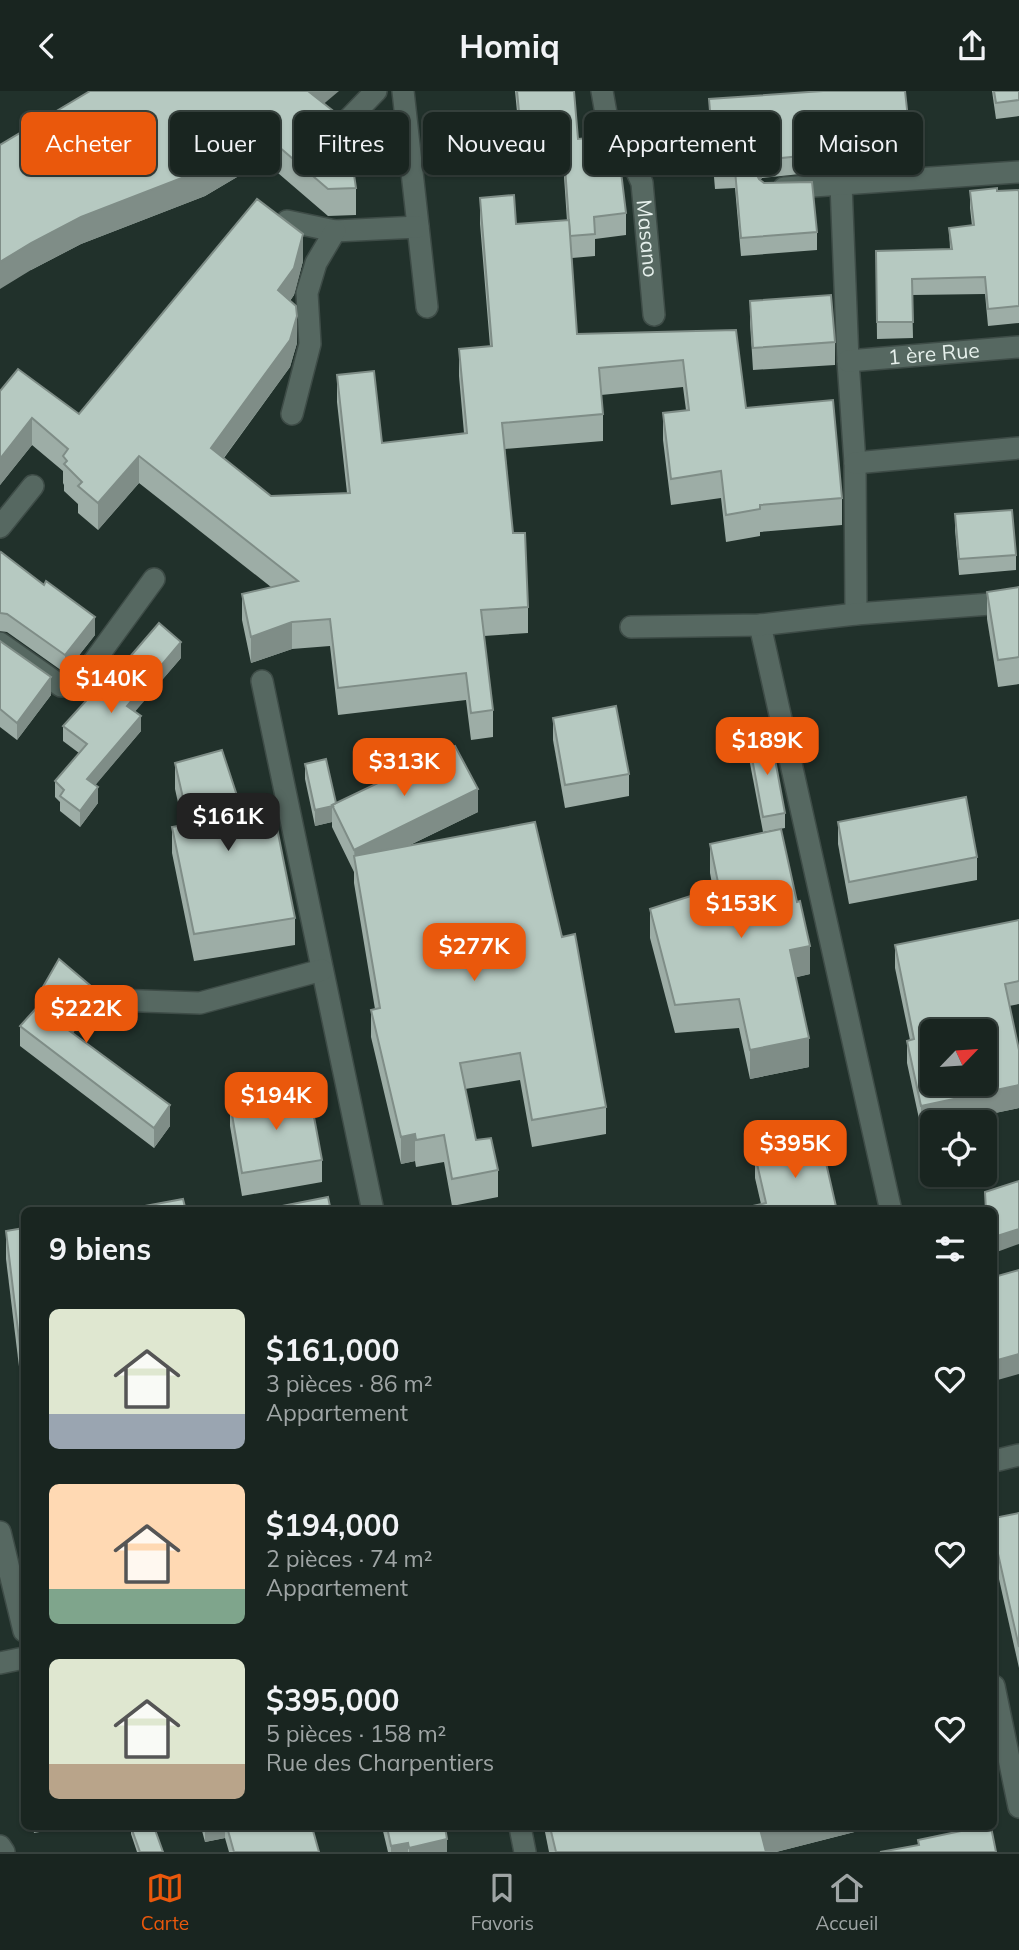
<!DOCTYPE html>
<html lang="fr">
<head>
<meta charset="utf-8">
<style>
  body { margin:0; font-family:Mulish,sans-serif; background:#222d29; color:#f1f3f6; height:100vh; display:flex; flex-direction:column; font-size:26px; white-space:nowrap }
  * { box-sizing:border-box; margin:0 }
  p { font-size:23px; color:#9fa5a5 }
  .icon { flex:none; width:38px; height:38px; fill:none; stroke:currentColor; stroke-width:2; stroke-linecap:round; stroke-linejoin:round }
  .map { position:relative; flex:1; overflow:hidden }
  .details { position:absolute; left:21px; top:1116px; width:976px; height:623px; display:flex; flex-direction:column; background:#192520; border-radius:10px; box-shadow:0 2px 5px #0004,0 0 0 2px #37423e }
  .details>* { flex:none }
  .hud { position:absolute; left:21px; top:21px; width:978px; height:63px; display:flex; gap:14px }
  .needle { width:46px; rotate:65deg }
  .controls { position:absolute; left:920px; top:928px; display:grid; gap:14px }
  .controls a { display:grid; place-items:center; width:77px; height:77px; border-radius:10px; background:#192520; box-shadow:0 2px 5px #0004,0 0 0 2px #37423e; font-size:35px }
  .price { position:absolute; translate:-50% -60px; padding:0 16px; border-radius:14px; background:#ea580c; color:#fff; font-size:23px; line-height:46px; filter:drop-shadow(0 2px 4px #0008) }
  .price::after { content:''; position:absolute; left:50%; top:42px; width:21px; height:16px; margin-left:-10px; background:inherit; clip-path:polygon(0 0,100% 0,50% 100%) }
  .price.current { background:#222; color:#fff }
  ul { padding:0; list-style:none }
  li { display:flex; align-items:center; gap:21px; height:175px; padding:0 28px }
  li span { display:grid; place-items:center; flex:none; width:196px; height:140px; border-radius:10px; color:#555 }
  li>.icon { margin-inline-start:auto }
  span .icon { width:84px; height:84px; fill:#fffc; stroke-width:1 }
  li b { font-size:30px }
  h2 { display:flex; justify-content:space-between; align-items:center; height:84px; padding:0 28px; font-size:30px }
  .pill { padding:0 24px; border-radius:10px; background:#192520; box-shadow:0 2px 5px #0004,0 0 0 2px #37423e; font-size:24px; line-height:63px }
  .pill.current { background:#ea580c; color:#fff }
  header { display:flex; justify-content:space-between; align-items:center; height:91px; padding:0 28px; background:#192520; font-size:32px; font-weight:700 }
  .tabs { display:flex; justify-content:space-around; align-items:center; height:98px; border-top:2px solid #37423e; background:#192520; font-size:19px; color:#9fa5a5 }
  .tabs a { display:grid; justify-items:center; gap:4px }
  .tabs .current { color:#ea580c }
  .map>svg:first-child { display:block }
  .lines { fill:none; stroke-linecap:round; stroke-linejoin:round }
  .minor-casing { stroke:#3e4c47; stroke-width:24 }
  .minor { stroke:#566861; stroke-width:21 }
  .wall { fill:#9dada6 }
  .shaded-wall { fill:#7f8d87 }
  .building { fill:#b6c9c1; stroke:#7f8d87; stroke-width:2; fill-rule:evenodd }
  .labels { text-anchor:middle; stroke-width:7; stroke-linejoin:round; paint-order:stroke }
  .street-label { font-size:21px; fill:#e5efeb; stroke:#172721 }
</style>
</head>
<body>
<header><svg class="icon" aria-label="back" viewBox="0 0 24 24"><path d="M15 5l-7 7 7 7"/></svg>Homiq<svg class="icon" aria-label="share" viewBox="0 0 24 24"><path d="M12 15V3M7 8l5-5 5 5M5 13v7h14v-7"/></svg></header>
<div class="map">
<svg width="1019" height="1761" viewBox="0 0 1019 1761">
  <rect width="100%" height="100%" fill="#21312b"/>
  <g class="lines">
    <g class="minor-casing">
      <g id="minor">
        <polyline points="403,0 427,216"/>
        <path id="s1" d="M602 0 610 45 621 62 635 76 642 92 654 224"/>
        <polyline points="342,35 376,0"/>
        <polyline points="841,93 848,270 855,372 856,523"/>
        <polyline points="784,97 1019,81"/>
        <polyline points="287,130 335,140 418,136"/>
        <path id="s2" d="M848 270 1019 256"/>
        <polyline points="292,323 310,253 307,202 316,172 335,140"/>
        <polyline points="855,372 1019,357"/>
        <polyline points="0,436 33,395"/>
        <polyline points="760,534 891,1120"/>
        <polyline points="631,536 760,534 856,523 1019,511"/>
        <polyline points="0,552 61,595 70,595 79,591 154,488"/>
        <polyline points="262,590 373,1120"/>
        <polyline points="114,909 200,912 322,879"/>
        <polyline points="994,1370 1019,1364"/>
        <polyline points="0,1441 24,1540"/>
        <polyline points="0,1572 24,1567"/>
        <polyline points="994,1595 1019,1716"/>
        <polyline points="520,1736 525,1761"/>
        <polyline points="0,1755 4,1761"/>
      </g>
    </g>
    <use href="#minor" class="minor"/>
  </g>
  <g class="wall">
    <polygon points="515,0 574,0 578,48 589,58 626,122 626,144 595,148 595,165 572,167 577,243 736,239 746,317 842,407 842,434 760,441 760,445 726,451 721,407 671,414 663,349 663,322 686,319 683,296 601,304 603,323 603,350 505,358 513,442 528,516 528,542 484,545 493,619 493,646 471,649 466,609 338,624 330,555 292,558 251,572 242,529 242,503 271,496 139,392 98,439 78,422 78,413 64,400 64,394 63,392 63,380 32,354 0,394 0,300 79,323 303,170 294,204 290,210 297,252 290,276 224,367 271,405 347,402 337,311 337,284 382,352 464,342 459,285 459,258 490,255 480,133 480,107 516,133 567,130 563,71 522,73"/>
    <polygon points="992,0 1019,0 1019,25 996,28"/>
    <polygon points="709,8 911,55 911,73 873,77 872,74 810,77 810,82 762,87 760,89 817,141 817,159 741,165 735,97 715,98 709,26"/>
    <polygon points="324,13 356,97 356,124 328,125 264,70 205,105 81,153 31,179 0,54"/>
    <polygon points="1019,99 1019,232 988,235 985,203 912,204 913,247 877,248 876,160 950,158 949,137 972,135 970,117 970,100"/>
    <polygon points="750,210 835,251 835,274 753,279 750,232"/>
    <polygon points="955,423 1016,464 1016,479 959,484 955,439"/>
    <polygon points="0,463 95,544 65,582 7,541 0,540"/>
    <polygon points="1019,496 1019,593 998,596 987,528 987,501"/>
    <polygon points="0,550 51,604 17,649 0,636"/>
    <polygon points="181,567 135,620 141,640 95,694 98,712 80,736 60,720 60,711 55,706 55,690 79,662 63,650 63,635 98,603"/>
    <polygon points="553,627 629,683 629,705 565,717 553,649"/>
    <polygon points="749,651 785,722 785,737 763,741 749,667"/>
    <polygon points="175,672 243,723 295,827 295,854 194,870 172,762 172,736 183,734 175,698"/>
    <polygon points="305,673 336,712 478,721 408,755 562,846 606,1016 606,1043 532,1056 520,989 465,998 476,1049 498,1079 498,1106 452,1115 444,1071 416,1076 415,1070 401,1073 371,946 371,919 375,918 354,792 354,781 332,736 332,731 315,735 305,688"/>
    <polygon points="838,731 977,766 977,789 849,813 838,753"/>
    <polygon points="710,753 810,883 796,886 809,976 750,988 739,937 675,942 650,847 650,818 713,798 710,782"/>
    <polygon points="1019,829 1019,913 1009,915 1019,959 1019,1017 921,1037 907,972 907,950 910,949 895,877 895,854"/>
    <polygon points="36,908 92,917 73,942 170,1035 154,1057 20,955 20,935 36,917"/>
    <polygon points="230,1012 322,1069 322,1091 242,1105 230,1035"/>
    <polygon points="755,1064 837,1120 761,1113 755,1087"/>
    <polygon points="24,1137 24,1317 6,1168 6,1140"/>
    <polygon points="1019,1422 1019,1577 994,1466 994,1427"/>
    <polygon points="33,1736 67,1736 34,1742"/>
    <polygon points="131,1736 163,1761 137,1761 131,1743"/>
    <polygon points="201,1736 312,1736 319,1761 229,1761 225,1747 205,1751"/>
    <polygon points="382,1736 445,1736 447,1761 388,1761"/>
    <polygon points="544,1736 874,1736 776,1761 549,1761"/>
  </g>
  <g class="shaded-wall">
    <polygon points="308,0 339,0 307,27"/>
    <polygon points="264,43 264,70 205,105 81,153 31,179 0,198 0,171 31,152 81,126"/>
    <polygon points="762,69 762,87 758,92 756,82 758,74"/>
    <polygon points="303,143 303,170 294,204 278,226 278,199"/>
    <polygon points="297,225 297,252 290,276 211,384 211,357"/>
    <polygon points="32,327 32,354 0,394 0,368"/>
    <polygon points="139,365 139,392 98,439 98,412"/>
    <polygon points="95,526 95,544 65,582 65,564"/>
    <polygon points="292,531 292,558 251,572 251,546"/>
    <polygon points="181,551 181,567 127,630 127,615"/>
    <polygon points="51,586 51,604 17,649 17,632"/>
    <polygon points="141,625 141,640 87,704 87,688"/>
    <polygon points="98,696 98,712 80,736 80,720"/>
    <polygon points="478,698 478,721 356,780 354,759"/>
    <polygon points="332,716 332,731 315,735 315,719"/>
    <polygon points="810,855 810,883 790,888 790,859"/>
    <polygon points="92,896 92,917 63,955 63,935"/>
    <polygon points="809,947 809,976 750,988 750,959"/>
    <polygon points="1019,994 1019,1017 953,1031 933,1031 933,1035 921,1037 921,1015"/>
    <polygon points="170,1014 170,1035 154,1057 154,1037"/>
    <polygon points="415,1043 415,1070 401,1073 401,1046"/>
    <polygon points="1019,1138 1019,1153 994,1162 994,1146"/>
    <polygon points="1019,1263 1019,1283 994,1290 994,1270"/>
    <rect x="994" y="1678" width="1" height="27"/>
    <polygon points="205,1736 225,1736 225,1747 205,1751"/>
    <polygon points="768,1736 874,1736 776,1761 760,1761 760,1738"/>
    <polygon points="447,1748 447,1761 409,1761 409,1757"/>
    <polygon points="408,1752 408,1761 391,1761 391,1755"/>
  </g>
  <g class="building">
    <polygon points="90,0 308,0 346,30 356,97 328,98 264,43 205,78 81,126 31,152 0,171 0,54"/>
    <polygon points="517,0 574,0 578,48 588,47 589,58 618,56 626,122 594,126 595,143 570,145 563,49 522,51"/>
    <polygon points="823,0 905,0 911,55 873,59 872,56 810,59 810,64 762,69 758,74 756,82 759,88 764,92 812,91 817,141 741,147 735,79 715,80 709,8"/>
    <polygon points="994,0 1019,0 1019,9 996,12"/>
    <polygon points="997,97 997,100 1019,99 1019,215 988,218 985,186 912,188 913,231 877,231 876,160 952,158 949,137 974,134 970,100"/>
    <polygon points="514,104 516,133 569,129 577,243 736,239 746,317 833,309 842,407 760,414 760,418 726,424 721,380 671,388 663,322 689,319 683,269 599,277 603,323 502,332 513,442 525,442 528,516 481,519 493,619 471,622 466,582 338,597 330,528 292,531 251,546 242,503 298,490 139,365 98,412 78,395 82,391 64,373 67,370 63,365 68,358 32,327 0,368 0,300 18,278 79,323 257,108 303,143 294,177 278,199 296,215 297,225 290,249 211,357 271,405 350,402 337,284 374,280 382,352 467,342 459,258 492,255 480,107"/>
    <polygon points="831,204 835,251 753,257 750,210"/>
    <polygon points="1012,419 1016,464 959,468 955,423"/>
    <polygon points="1,461 44,494 46,490 95,526 65,564 7,523 0,522 0,463"/>
    <polygon points="1019,496 1019,566 998,569 987,501"/>
    <polygon points="159,532 181,551 127,615 141,625 87,688 98,696 80,720 60,705 64,699 55,690 87,653 63,635 94,601 98,603"/>
    <polygon points="0,550 51,586 17,632 0,618"/>
    <polygon points="616,615 629,683 565,694 553,627"/>
    <polygon points="771,647 785,722 763,726 749,651"/>
    <polygon points="455,655 478,698 354,759 332,714"/>
    <polygon points="222,659 243,723 273,717 295,827 194,843 172,736 189,733 175,672"/>
    <polygon points="326,668 336,712 332,714 333,715 315,719 305,673"/>
    <polygon points="966,706 977,766 849,791 838,731"/>
    <polygon points="535,731 562,846 575,843 606,1016 532,1029 520,962 460,972 476,1049 491,1047 498,1079 452,1088 444,1044 416,1049 415,1043 401,1046 371,919 380,917 354,765"/>
    <polygon points="781,738 797,811 800,810 810,855 790,859 809,947 750,959 739,908 675,914 650,818 719,796 710,753"/>
    <path d="M1019 829V890L1005 893 1019 959V994L921 1015 907 950 914 948 895 854ZM933 940H985V992H933Z"/>
    <polygon points="59,868 92,896 63,935 170,1014 154,1037 20,935 41,912 36,908"/>
    <polygon points="309,999 322,1069 242,1082 230,1012"/>
    <polygon points="821,1050 837,1120 730,1120 766,1112 755,1064"/>
    <polygon points="1019,1090 1019,1138 994,1146 994,1120 986,1120 985,1101"/>
    <polygon points="328,1106 331,1120 257,1120"/>
    <polygon points="183,1108 186,1120 118,1120"/>
    <polygon points="24,1137 24,1289 6,1140"/>
    <polygon points="1019,1179 1019,1263 994,1270 994,1186"/>
    <polygon points="1019,1422 1019,1556 994,1445 994,1427"/>
    <polygon points="131,1736 154,1736 163,1761 140,1761"/>
    <polygon points="227,1736 312,1736 319,1761 234,1761"/>
    <polygon points="387,1736 445,1736 447,1748 409,1757 408,1752 391,1755"/>
    <polygon points="550,1736 768,1736 760,1738 766,1761 556,1761"/>
    <polygon points="980,1736 991,1736 996,1761 880,1761 919,1754 918,1749"/>
  </g>
  <g class="labels">
    <g class="street-label">
      <text dy="7" stroke="none"><textPath href="#s1" startOffset="159">Masano</textPath></text>
      <text dy="7" stroke="none"><textPath href="#s2" startOffset="86">1 ère Rue</textPath></text>
    </g>
  </g>
</svg>
<div class="controls">
<a><svg class="needle" viewBox="-14 -14 28 28"><path d="M0-13l5 13h-10z" fill="#e53935"/><path d="M0 13l5-13h-10z" fill="#9fa5a5"/></svg></a>
<a><svg class="icon" aria-label="locate" viewBox="0 0 24 24"><circle cx="12" cy="12" r="6"/><path d="M12 2v4M12 18v4M2 12h4M18 12h4"/></svg></a>
</div>
<b class="price" style="left:111px;top:624px">$140K</b>
<b class="price" style="left:767px;top:686px">$189K</b>
<b class="price" style="left:404px;top:707px">$313K</b>
<b class="price current" style="left:228px;top:762px">$161K</b>
<b class="price" style="left:741px;top:849px">$153K</b>
<b class="price" style="left:474px;top:892px">$277K</b>
<b class="price" style="left:86px;top:954px">$222K</b>
<b class="price" style="left:276px;top:1041px">$194K</b>
<b class="price" style="left:795px;top:1089px">$395K</b>
<div class="hud">
<a class="pill current">Acheter</a>
<a class="pill">Louer</a>
<a class="pill">Filtres</a>
<a class="pill">Nouveau</a>
<a class="pill">Appartement</a>
<a class="pill">Maison</a>
</div>
<section class="details">
<h2>9 biens<svg class="icon" aria-label="filters" viewBox="0 0 24 24"><path d="M4 7h16M4 17h16"/><circle cx="9" cy="7" r="2"/><circle cx="15" cy="17" r="2"/></svg></h2>
<ul>
<li><span style="background:linear-gradient(#dfe7d0 75%,#9aa5b1 0)"><svg class="icon" aria-label="home" viewBox="0 0 24 24"><path d="M3 11l9-7 9 7M6 9v11h12V9"/></svg></span><div><b>$161,000</b><p>3 pièces · 86 m²</p><p>Appartement</p></div><svg class="icon" aria-label="heart" viewBox="0 0 24 24"><path d="M12 20l-8-8c-3-5 5-10 8-4 3-6 11-1 8 4z"/></svg></li>
<li><span style="background:linear-gradient(#ffd9b3 75%,#7fa58c 0)"><svg class="icon" aria-label="home" viewBox="0 0 24 24"><path d="M3 11l9-7 9 7M6 9v11h12V9"/></svg></span><div><b>$194,000</b><p>2 pièces · 74 m²</p><p>Appartement</p></div><svg class="icon" aria-label="heart" viewBox="0 0 24 24"><path d="M12 20l-8-8c-3-5 5-10 8-4 3-6 11-1 8 4z"/></svg></li>
<li><span style="background:linear-gradient(#dfe7d0 75%,#b9a48a 0)"><svg class="icon" aria-label="home" viewBox="0 0 24 24"><path d="M3 11l9-7 9 7M6 9v11h12V9"/></svg></span><div><b>$395,000</b><p>5 pièces · 158 m²</p><p>Rue des Charpentiers</p></div><svg class="icon" aria-label="heart" viewBox="0 0 24 24"><path d="M12 20l-8-8c-3-5 5-10 8-4 3-6 11-1 8 4z"/></svg></li>
</ul>
</section>
</div>
<nav class="tabs">
<a class="current"><svg class="icon" aria-label="map" viewBox="0 0 24 24"><path d="M3 6l6-2 6 2 6-2v14l-6 2-6-2-6 2zM9 4v14M15 6v14"/></svg>Carte</a>
<a><svg class="icon" aria-label="saved" viewBox="0 0 24 24"><path d="M7 4h10v16l-5-4-5 4z"/></svg>Favoris</a>
<a><svg class="icon" aria-label="home" viewBox="0 0 24 24"><path d="M3 11l9-7 9 7M6 9v11h12V9"/></svg>Accueil</a>
</nav>
</body>
</html>
